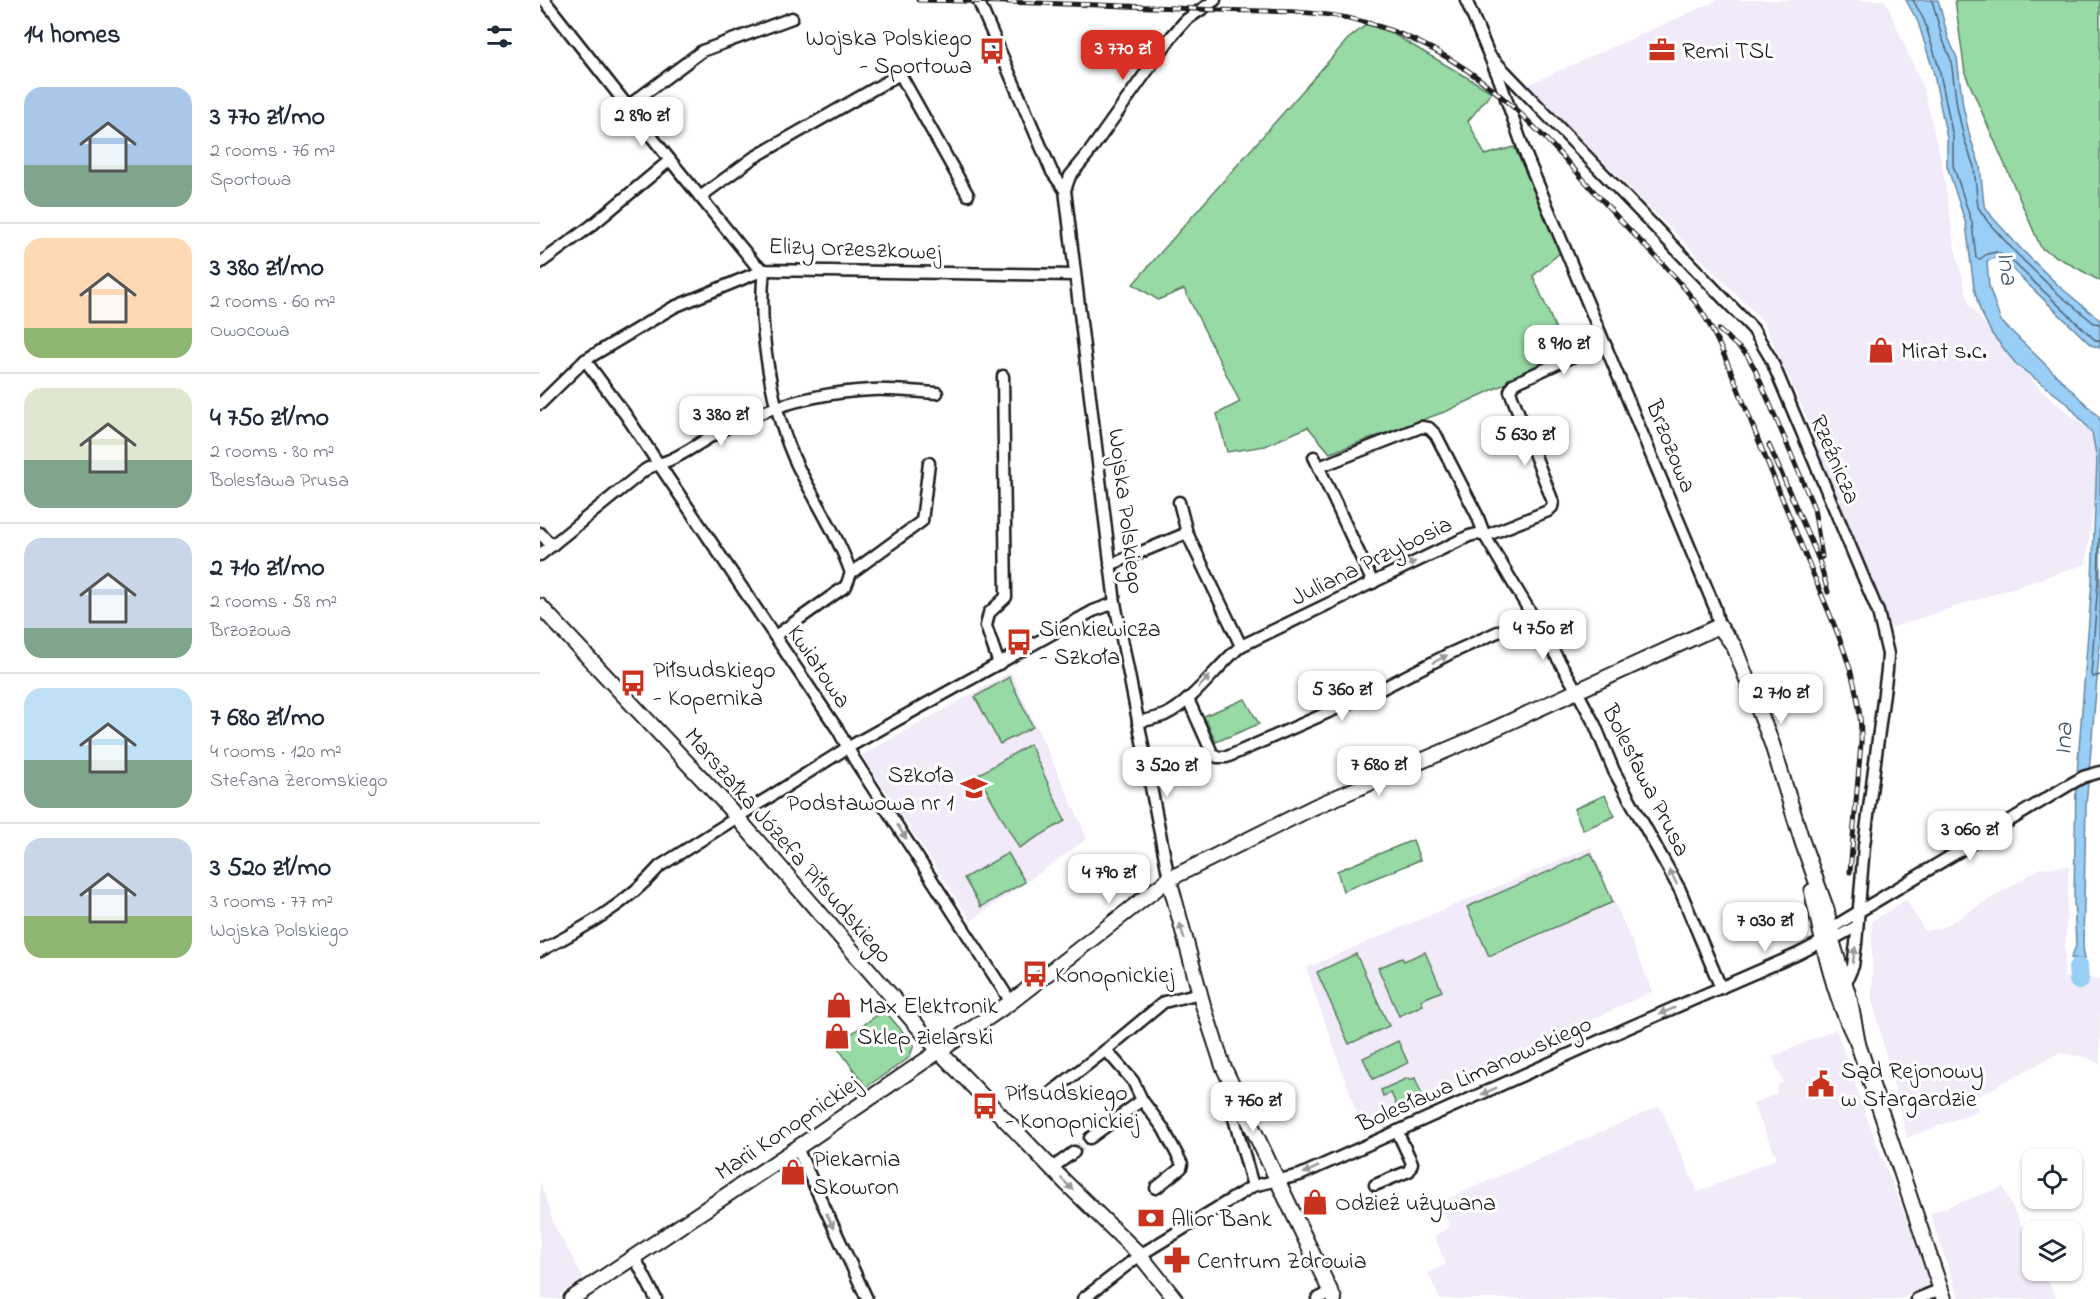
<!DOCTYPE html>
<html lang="en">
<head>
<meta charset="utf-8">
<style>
  body { margin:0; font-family:"Indie Flower",sans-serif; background:#f2f2f3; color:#1f2937; height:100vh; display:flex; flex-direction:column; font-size:22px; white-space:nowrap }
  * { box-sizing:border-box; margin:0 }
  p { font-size:20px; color:#747a83 }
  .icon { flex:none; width:33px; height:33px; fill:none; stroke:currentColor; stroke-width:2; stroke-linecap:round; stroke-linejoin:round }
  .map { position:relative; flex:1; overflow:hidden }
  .drawer { display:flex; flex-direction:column; background:#fff; width:540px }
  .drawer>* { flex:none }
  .buttons { position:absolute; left:1482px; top:1149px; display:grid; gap:12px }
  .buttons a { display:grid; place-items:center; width:60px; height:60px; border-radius:12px; background:#fff; box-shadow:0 2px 4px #0004; font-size:30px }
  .price { position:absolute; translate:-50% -51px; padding:0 14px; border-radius:12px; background:#fff; color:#222; font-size:20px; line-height:39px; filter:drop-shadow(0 2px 3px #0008) }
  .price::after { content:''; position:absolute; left:50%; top:36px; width:18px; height:14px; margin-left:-9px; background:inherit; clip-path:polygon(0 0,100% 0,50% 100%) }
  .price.active { background:#d93025; color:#fff }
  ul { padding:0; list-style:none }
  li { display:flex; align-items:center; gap:18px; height:150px; padding:0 24px }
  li+li { border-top:2px solid #e0e1e3 }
  li span { display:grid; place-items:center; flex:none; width:168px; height:120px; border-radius:18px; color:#555 }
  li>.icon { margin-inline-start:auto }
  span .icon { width:72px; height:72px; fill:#fffc; stroke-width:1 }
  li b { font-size:26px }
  h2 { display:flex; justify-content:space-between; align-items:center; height:72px; padding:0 24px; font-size:26px }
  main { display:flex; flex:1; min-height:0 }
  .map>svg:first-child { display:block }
  .built { fill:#f1eaf8 }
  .green { fill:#97daa6; stroke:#5a7b61; stroke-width:1.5 }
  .water { fill:#99cef7; stroke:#67879f; stroke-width:1.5 }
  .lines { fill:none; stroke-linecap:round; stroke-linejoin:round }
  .shore { stroke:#4e6374; stroke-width:1.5 }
  .river { stroke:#99cef7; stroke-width:20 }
  .street-tunnel { stroke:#ddd; stroke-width:10; stroke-dasharray:10 5; stroke-linecap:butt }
  .street-casing { stroke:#1c1c1c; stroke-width:15 }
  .secondary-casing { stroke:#1c1c1c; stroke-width:18 }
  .street { stroke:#fff; stroke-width:10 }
  .secondary { stroke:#fff; stroke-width:14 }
  .rail-casing { stroke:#1c1c1c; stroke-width:5 }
  .rail { stroke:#fff; stroke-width:3; stroke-dasharray:9; stroke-linecap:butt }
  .oneway { fill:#999 }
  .labels { text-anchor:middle; stroke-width:6; stroke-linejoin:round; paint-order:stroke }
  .poi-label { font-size:24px; fill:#1c1c1c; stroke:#fff; text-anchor:start }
  .street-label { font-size:24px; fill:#1c1c1c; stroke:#fff }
  .water-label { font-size:26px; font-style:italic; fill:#485a69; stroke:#fff }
</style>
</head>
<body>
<main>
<section class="drawer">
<h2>14 homes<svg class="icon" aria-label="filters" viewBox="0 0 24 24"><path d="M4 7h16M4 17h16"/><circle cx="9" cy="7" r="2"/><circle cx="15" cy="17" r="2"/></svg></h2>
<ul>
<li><span style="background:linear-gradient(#a9c7e8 65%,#7fa58c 0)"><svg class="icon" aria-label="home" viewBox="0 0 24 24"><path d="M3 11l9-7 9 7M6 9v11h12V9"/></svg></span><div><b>3 770 zł/mo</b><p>2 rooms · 76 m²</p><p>Sportowa</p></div></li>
<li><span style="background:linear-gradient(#ffd9b3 75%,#8fb573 0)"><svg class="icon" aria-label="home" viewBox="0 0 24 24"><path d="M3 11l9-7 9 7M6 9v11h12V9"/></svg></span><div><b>3 380 zł/mo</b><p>2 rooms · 60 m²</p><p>Owocowa</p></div></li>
<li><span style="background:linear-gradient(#dfe7d0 60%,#7fa58c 0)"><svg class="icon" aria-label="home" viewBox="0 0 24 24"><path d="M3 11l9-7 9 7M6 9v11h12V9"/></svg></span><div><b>4 750 zł/mo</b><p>2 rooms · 80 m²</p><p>Bolesława Prusa</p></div></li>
<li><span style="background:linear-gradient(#c9d6e8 75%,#7fa58c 0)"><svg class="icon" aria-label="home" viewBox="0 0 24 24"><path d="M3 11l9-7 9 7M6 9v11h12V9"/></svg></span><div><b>2 710 zł/mo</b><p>2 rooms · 58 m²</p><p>Brzozowa</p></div></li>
<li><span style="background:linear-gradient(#bfe0f5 60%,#7fa58c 0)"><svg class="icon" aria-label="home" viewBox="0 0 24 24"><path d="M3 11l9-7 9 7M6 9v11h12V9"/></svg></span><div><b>7 680 zł/mo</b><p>4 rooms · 120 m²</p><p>Stefana Żeromskiego</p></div></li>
<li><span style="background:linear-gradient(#c9d6e8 65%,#8fb573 0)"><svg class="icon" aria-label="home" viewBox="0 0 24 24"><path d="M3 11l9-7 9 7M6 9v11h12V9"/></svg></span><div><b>3 520 zł/mo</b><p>3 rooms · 77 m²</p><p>Wojska Polskiego</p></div></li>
</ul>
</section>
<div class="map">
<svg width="1560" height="1299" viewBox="0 0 1560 1299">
  <rect width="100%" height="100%" fill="#fff"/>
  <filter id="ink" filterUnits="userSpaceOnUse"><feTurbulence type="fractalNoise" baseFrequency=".0167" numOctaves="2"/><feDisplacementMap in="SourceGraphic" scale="12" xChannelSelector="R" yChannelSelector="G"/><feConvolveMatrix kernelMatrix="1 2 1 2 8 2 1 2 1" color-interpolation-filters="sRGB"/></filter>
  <g filter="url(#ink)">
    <g class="built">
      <polygon points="1178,0 1345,0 1384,90 1402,164 1415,248 1429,304 1459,343 1499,388 1560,440 1560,457 1546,564 1351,628 1279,457 1275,435 1223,321 1047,145 985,86"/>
      <polygon points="471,672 540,821 547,839 431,921 322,755"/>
      <polygon points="1051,847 1113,991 822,1128 766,968"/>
      <polygon points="1529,866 1524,977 1560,979 1560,1064 1546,1057 1519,1053 1434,1098 1438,1111 1367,1138 1332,1000 1332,921 1366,900 1385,931 1404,927 1501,868"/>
      <polygon points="1296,1029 1327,1118 1391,1283 1361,1299 900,1299 888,1273 906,1264 894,1236 910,1227 900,1202 1120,1106 1158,1192 1237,1158 1213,1104 1236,1094 1238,1085 1243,1082 1232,1057"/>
      <polygon points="0,1181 14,1225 44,1279 19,1295 21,1299 0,1299"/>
      <polygon points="1463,1187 1492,1248 1492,1270 1503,1271 1517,1299 1419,1299 1390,1213"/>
    </g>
    <g class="green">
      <polygon points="1415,0 1560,0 1560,281 1501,248 1425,73"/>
      <polygon points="831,21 952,92 928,121 945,155 974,147 1023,250 993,276 1027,355 907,411 790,453 768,427 725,446 687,452 677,414 700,402 644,289 618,300 593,284 808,39"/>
      <polygon points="469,677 493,727 460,744 435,697"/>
      <polygon points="705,699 719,724 676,742 664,716"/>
      <polygon points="490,744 525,821 479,848 438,775"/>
      <polygon points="1065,795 1075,816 1043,830 1034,809"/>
      <polygon points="873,840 880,860 803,891 797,871"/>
      <polygon points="468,853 485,882 441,907 424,878"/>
      <polygon points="1051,853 1073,902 949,956 927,907"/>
      <polygon points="885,952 902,991 881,1000 883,1005 859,1016 838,968 862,958 864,961"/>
      <polygon points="816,954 849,1026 809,1044 777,972"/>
      <polygon points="344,1010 374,1045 370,1056 366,1060 326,1087 296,1045"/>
      <polygon points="858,1041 868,1063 833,1079 823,1058"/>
      <polygon points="868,1078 869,1080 875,1078 882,1095 857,1106 851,1093 843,1096 841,1090"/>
    </g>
    <polygon class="water" points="1366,0 1398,0 1408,37 1417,58 1423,106 1430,137 1440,166 1444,205 1453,218 1482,250 1520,287 1560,320 1560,348 1551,345 1469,266 1455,258 1447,261 1449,287 1461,321 1560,418 1560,644 1546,806 1543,947 1545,959 1531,958 1536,946 1534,897 1536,787 1552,582 1557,459 1552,433 1528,404 1476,364 1452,334 1440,310 1434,288 1426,224 1407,166 1407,138 1393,70 1378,22"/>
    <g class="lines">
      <g class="shore">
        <polyline points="1373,0 1384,20 1399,68 1413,137 1413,165 1432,223 1436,258 1440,259 1447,254 1456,252 1472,261 1554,339 1560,342"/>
        <polyline points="1392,0 1402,38 1411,60 1417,107 1424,138 1434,167 1438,207 1448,222 1478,255 1516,292 1554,323 1560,324"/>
        <polyline points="1560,515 1558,582 1551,674 1553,677 1560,675"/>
      </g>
      <polyline class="river" points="1538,968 1539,980"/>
      <polyline class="street-tunnel" points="534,1152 550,1138"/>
      <g class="street-casing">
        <g id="street">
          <polyline points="4,0 130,160 214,263 224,270 534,275"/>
          <polyline points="438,0 512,172 525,190 575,603 629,879"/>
          <polyline points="926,0 960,81 985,153 1175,608 1179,626"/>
          <polyline points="950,56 1213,329 1231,359 1338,612 1348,654 1347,670 1324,846 1316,944 1313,966 1306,982"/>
          <polyline points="88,106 162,51 252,18"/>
          <polyline points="525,190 530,176 548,154 632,36 646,20 675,0"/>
          <polyline points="160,197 213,158 360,74 428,195"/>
          <polyline points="0,263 51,226 130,160"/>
          <path d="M224 270C217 329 232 413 258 467 276 502 298 536 311 573"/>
          <polyline points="45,360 85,414 298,730 314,759 471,1002"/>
          <polyline points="0,404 45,360 134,307 224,270"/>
          <polyline points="774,457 833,583"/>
          <polyline points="779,467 881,427 889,428 896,435 937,515 945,536 1037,691 1055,725 1074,771 1140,890 1181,988"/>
          <polyline points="639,502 647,533 701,646"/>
          <polyline points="0,533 12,546"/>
          <path d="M0 555 105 470C114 464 125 463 134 458 155 448 173 433 194 424 237 404 285 392 332 390 354 389 376 392 397 393"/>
          <polyline points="570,565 647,533"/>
          <polyline points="235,636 306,586 311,573 382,521 389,463"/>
          <polyline points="459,664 446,626 449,613 466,597 463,376"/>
          <polyline points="648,699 672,753 677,757 687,757 841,689 909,654 993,616"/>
          <path d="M598 722C607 720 617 718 625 715 653 702 677 666 701 646L929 536 937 534 945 536 1008 511 1012 507 1013 502 970 391 973 384 1031 357 1066 346"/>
          <polyline points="1291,936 1295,926 1527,786 1543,777 1560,772"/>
          <path d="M0 951C44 928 87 904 120 866L307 748 553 611 575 603"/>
          <polyline points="566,1050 624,1002 660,993"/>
          <polyline points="691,1087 693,1115 713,1186"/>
          <polyline points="508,1095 566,1050 593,1081 602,1100 623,1128 642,1164 641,1168 616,1188"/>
          <polyline points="550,1138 602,1100"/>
          <polyline points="257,1148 327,1299"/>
          <polyline points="512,1168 534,1152"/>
          <polyline points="835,1185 869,1171 872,1163 857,1131"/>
          <polyline points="95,1258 116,1299"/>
          <polyline points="543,1299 600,1255 713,1186 760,1175 1090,1027 1258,954 1291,937 1299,936 1317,926"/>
          <polyline points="777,1299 791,1292"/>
          <polyline points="1377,1299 1401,1289"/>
        </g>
      </g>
      <g class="secondary-casing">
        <g id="secondary">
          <polyline points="0,606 182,800 399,1051 526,1183 600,1255 635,1299"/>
          <polyline points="629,879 663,1005 683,1066 794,1299"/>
          <path d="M1272 891C1283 944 1293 995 1318 1044L1404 1299"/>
          <polyline points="31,1299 257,1148 471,1002 629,879 774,807 928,741 1179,626 1194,646 1232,744 1263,844 1287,911 1291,937 1310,1001 1318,1044"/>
        </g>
      </g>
      <use href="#street" class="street"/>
      <use href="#secondary" class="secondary"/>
      <g class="rail-casing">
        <g id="rail">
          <path d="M378 0C478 2 579 5 679 10 728 12 781 9 828 23 945 57 1004 138 1083 223 1110 252 1143 281 1164 315 1190 361 1208 417 1229 466 1245 506 1262 546 1278 586 1299 636 1323 688 1321 743L1310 872"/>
          <polyline points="1179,330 1207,355 1215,369 1274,508 1282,557"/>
          <polyline points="1229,445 1279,560 1288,592"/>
        </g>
      </g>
      <use href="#rail" class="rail"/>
    </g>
    <defs><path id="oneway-solid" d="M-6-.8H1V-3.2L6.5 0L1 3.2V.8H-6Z" transform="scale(1.5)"/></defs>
    <g class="oneway">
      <use href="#oneway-solid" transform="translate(868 565) rotate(-26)"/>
      <use href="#oneway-solid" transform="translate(900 659) rotate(-28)"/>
      <use href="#oneway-solid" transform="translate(664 682) rotate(-46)"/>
      <use href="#oneway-solid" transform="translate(362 832) rotate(57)"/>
      <use href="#oneway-solid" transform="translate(1133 877) rotate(-118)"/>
      <use href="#oneway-solid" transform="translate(642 931) rotate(-106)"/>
      <use href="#oneway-solid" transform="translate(1314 955) rotate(-81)"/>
      <use href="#oneway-solid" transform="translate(1127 1011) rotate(158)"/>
      <use href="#oneway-solid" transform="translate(949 1091) rotate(156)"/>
      <use href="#oneway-solid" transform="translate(771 1170) rotate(155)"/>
      <use href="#oneway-solid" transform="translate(527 1184) rotate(45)"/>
      <use href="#oneway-solid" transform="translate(290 1221) rotate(65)"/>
    </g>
  </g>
  <defs>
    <g id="office-bare" transform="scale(2.07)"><path d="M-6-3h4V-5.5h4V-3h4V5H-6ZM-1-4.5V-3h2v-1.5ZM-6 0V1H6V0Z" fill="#c8321e" stroke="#fff" stroke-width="2.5" paint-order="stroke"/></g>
    <g id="bus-bare" transform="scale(2.07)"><path d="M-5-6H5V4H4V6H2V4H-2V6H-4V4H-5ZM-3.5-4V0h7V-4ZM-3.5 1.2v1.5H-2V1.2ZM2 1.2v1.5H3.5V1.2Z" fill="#c8321e" stroke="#fff" stroke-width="2.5" paint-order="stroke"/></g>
    <g id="shop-bare" transform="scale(2.07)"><path d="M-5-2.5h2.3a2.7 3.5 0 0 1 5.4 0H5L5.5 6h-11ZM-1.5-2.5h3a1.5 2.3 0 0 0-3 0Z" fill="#c8321e" stroke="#fff" stroke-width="2.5" paint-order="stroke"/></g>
    <g id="school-bare" transform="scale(2.07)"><path d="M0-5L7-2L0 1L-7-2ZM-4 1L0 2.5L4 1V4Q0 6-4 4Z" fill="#c8321e" stroke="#fff" stroke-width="2.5" paint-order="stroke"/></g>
    <g id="civic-bare" transform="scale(2.07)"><path d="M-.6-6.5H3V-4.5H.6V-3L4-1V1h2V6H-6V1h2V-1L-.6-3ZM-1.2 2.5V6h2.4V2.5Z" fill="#c8321e" stroke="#fff" stroke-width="2.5" paint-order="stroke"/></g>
    <g id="bank-bare" transform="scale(2.07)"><path d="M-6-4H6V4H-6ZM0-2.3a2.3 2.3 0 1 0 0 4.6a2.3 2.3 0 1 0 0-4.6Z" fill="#c8321e" stroke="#fff" stroke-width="2.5" paint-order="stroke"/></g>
    <g id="pharmacy-bare" transform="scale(2.07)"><path d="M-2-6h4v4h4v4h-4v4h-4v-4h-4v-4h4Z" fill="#c8321e" stroke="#fff" stroke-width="2.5" paint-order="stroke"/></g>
  </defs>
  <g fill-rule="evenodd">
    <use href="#office-bare" x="1122" y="50"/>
    <use href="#bus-bare" x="452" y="51"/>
    <use href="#shop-bare" x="1341" y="350"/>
    <use href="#bus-bare" x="479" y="642"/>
    <use href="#bus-bare" x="93" y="683"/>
    <use href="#school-bare" x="434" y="788"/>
    <use href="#bus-bare" x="495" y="974"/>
    <use href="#shop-bare" x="299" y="1005"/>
    <use href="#shop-bare" x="297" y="1036"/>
    <use href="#civic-bare" x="1281" y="1084"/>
    <use href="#bus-bare" x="445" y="1106"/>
    <use href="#shop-bare" x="253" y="1172"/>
    <use href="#shop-bare" x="775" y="1202"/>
    <use href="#bank-bare" x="611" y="1218"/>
    <use href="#pharmacy-bare" x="637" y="1260"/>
  </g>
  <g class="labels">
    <g class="poi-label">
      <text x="432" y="45" text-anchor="end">Wojska Polskiego<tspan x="432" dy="28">- Sportowa</tspan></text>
      <text x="1142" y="58">Remi TSL</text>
      <text x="1361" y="358">Mirat s.c.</text>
      <text x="499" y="636">Sienkiewicza<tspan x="499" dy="28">- Szkoła</tspan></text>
      <text x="113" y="677">Piłsudskiego<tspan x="113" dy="28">- Kopernika</tspan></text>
      <text x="414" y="782" text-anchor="end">Szkoła<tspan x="414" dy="28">Podstawowa nr 1</tspan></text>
      <text x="515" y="982">Konopnickiej</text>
      <text x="319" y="1013">Max Elektronik</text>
      <text x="317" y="1044">Sklep zielarski</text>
      <text x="1301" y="1078">Sąd Rejonowy<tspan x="1301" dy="28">w Stargardzie</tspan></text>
      <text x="465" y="1100">Piłsudskiego<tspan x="465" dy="28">- Konopnickiej</tspan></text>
      <text x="273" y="1166">Piekarnia<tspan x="273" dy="28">Skowron</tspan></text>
      <text x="795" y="1210">Odzież używana</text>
      <text x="631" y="1226">Alior Bank</text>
      <text x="657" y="1268">Centrum Zdrowia</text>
    </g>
    <g class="street-label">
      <text transform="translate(315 248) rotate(2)" y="8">Elizy Orzeszkowej</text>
      <text transform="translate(1132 446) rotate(68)" y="8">Brzozowa</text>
      <text transform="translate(1296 459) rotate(67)" y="8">Rzeźnicza</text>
      <text transform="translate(587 511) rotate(83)" y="8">Wojska Polskiego</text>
      <text transform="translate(831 560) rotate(-26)" y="8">Juliana Przybosia</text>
      <text transform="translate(280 666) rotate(56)" y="8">Kwiatowa</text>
      <text transform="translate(1107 780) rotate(63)" y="8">Bolesława Prusa</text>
      <text transform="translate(249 845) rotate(49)" y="8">Marszałka Józefa Piłsudskiego</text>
      <text transform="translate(934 1073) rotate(-24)" y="8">Bolesława Limanowskiego</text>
      <text transform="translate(247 1127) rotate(-34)" y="8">Marii Konopnickiej</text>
    </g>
    <g class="water-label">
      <text transform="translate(1469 268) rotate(83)" y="9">Ina</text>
      <text transform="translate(1522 739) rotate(-87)" y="9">Ina</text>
    </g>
  </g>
</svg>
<div class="buttons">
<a><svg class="icon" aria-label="locate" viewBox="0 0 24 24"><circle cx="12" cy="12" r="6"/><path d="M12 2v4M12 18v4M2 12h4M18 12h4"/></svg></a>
<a><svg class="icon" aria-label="layers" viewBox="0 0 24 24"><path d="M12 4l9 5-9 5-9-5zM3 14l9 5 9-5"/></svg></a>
</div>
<b class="price active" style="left:583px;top:81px">3 770 zł</b>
<b class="price" style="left:102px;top:148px">2 890 zł</b>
<b class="price" style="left:1024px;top:376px">8 910 zł</b>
<b class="price" style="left:181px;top:447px">3 380 zł</b>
<b class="price" style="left:985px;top:467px">5 630 zł</b>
<b class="price" style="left:1003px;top:661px">4 750 zł</b>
<b class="price" style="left:802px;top:722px">5 360 zł</b>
<b class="price" style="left:1241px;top:725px">2 710 zł</b>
<b class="price" style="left:839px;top:797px">7 680 zł</b>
<b class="price" style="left:627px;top:798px">3 520 zł</b>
<b class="price" style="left:1430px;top:862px">3 060 zł</b>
<b class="price" style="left:569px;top:905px">4 790 zł</b>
<b class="price" style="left:1225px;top:953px">7 030 zł</b>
<b class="price" style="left:713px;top:1133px">7 760 zł</b>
</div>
</main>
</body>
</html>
